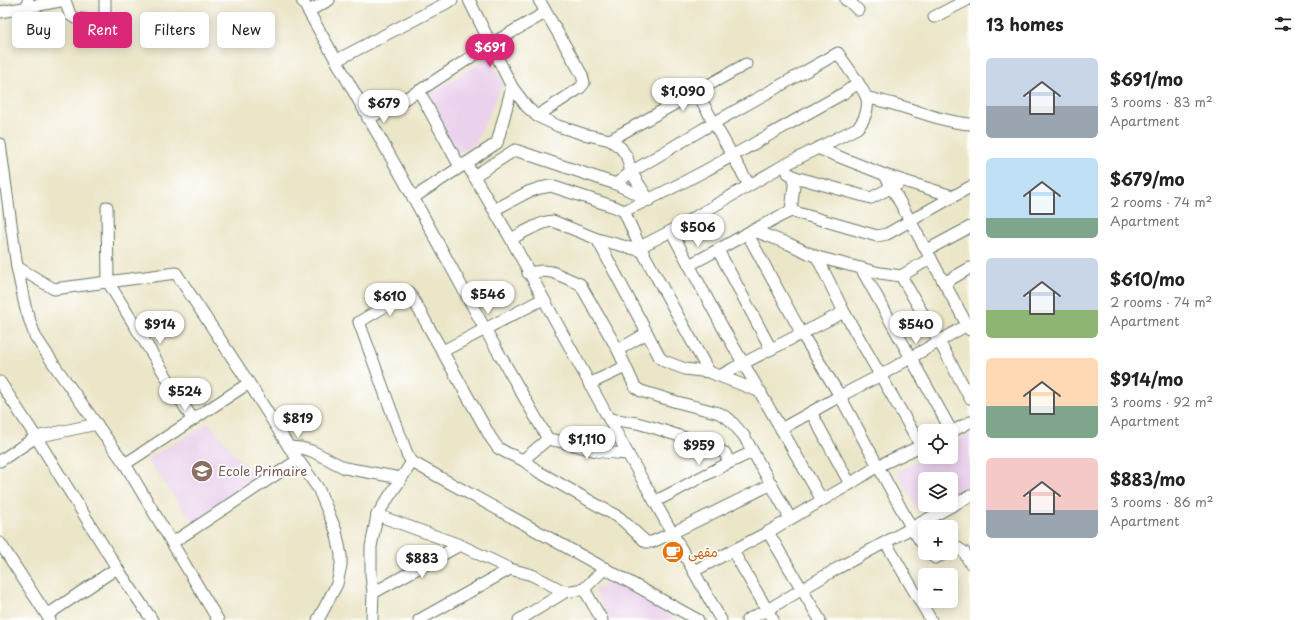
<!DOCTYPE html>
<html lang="en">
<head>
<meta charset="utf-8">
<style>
  body { margin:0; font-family:"Playpen Sans","Playpen Sans Arabic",sans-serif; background:#f6f6f6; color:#222; height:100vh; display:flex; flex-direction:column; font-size:15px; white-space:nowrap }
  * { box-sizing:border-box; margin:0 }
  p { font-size:13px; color:#767676 }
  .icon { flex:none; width:22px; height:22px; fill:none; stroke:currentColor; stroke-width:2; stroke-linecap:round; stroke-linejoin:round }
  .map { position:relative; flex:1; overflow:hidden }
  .panel { display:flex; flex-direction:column; background:#fff; width:340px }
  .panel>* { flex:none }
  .top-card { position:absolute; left:12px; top:12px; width:380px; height:36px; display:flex; gap:8px }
  .controls { position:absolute; left:918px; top:424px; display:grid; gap:8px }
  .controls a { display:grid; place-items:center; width:40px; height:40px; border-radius:6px; background:#fff; box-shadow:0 2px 10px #0003; font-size:20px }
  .price { position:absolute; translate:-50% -34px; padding:0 9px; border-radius:14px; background:#fff; color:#222; font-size:13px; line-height:26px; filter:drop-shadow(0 1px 2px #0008) }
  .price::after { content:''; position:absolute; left:50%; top:24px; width:12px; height:9px; margin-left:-6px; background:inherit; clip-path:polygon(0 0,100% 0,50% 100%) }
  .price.active { background:#db2777; color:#fff }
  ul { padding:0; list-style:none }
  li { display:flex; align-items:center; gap:12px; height:100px; padding:0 16px }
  li span { display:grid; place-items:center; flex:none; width:112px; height:80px; border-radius:6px; color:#555 }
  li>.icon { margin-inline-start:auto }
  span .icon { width:48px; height:48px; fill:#fffc; stroke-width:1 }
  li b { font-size:17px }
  h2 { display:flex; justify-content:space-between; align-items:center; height:48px; padding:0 16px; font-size:17px }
  .chip { padding:0 14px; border-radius:6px; background:#fff; box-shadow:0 2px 10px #0003; font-size:14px; line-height:36px }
  .chip.active { background:#db2777; color:#fff }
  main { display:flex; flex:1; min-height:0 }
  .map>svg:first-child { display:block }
  .built { fill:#ead1ec }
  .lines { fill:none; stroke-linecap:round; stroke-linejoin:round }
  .minor-casing { stroke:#677868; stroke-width:13 }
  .minor { stroke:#fff; stroke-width:11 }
  .labels { text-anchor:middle; stroke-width:3.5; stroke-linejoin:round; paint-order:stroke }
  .education-label { font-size:13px; fill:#785e54; stroke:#fff; text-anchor:start }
  .food-label { font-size:13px; fill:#c56008; stroke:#fff; text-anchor:start }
</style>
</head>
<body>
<main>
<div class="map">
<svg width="970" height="620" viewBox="0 0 970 620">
  <rect width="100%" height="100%" fill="#fff"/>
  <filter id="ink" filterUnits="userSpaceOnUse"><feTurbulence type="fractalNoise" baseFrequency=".025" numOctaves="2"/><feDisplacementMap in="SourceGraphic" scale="8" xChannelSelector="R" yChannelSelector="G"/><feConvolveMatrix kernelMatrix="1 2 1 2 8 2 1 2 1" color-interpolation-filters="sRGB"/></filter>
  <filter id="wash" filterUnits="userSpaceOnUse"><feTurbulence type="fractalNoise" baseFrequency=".012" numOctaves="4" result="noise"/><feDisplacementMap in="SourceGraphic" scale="16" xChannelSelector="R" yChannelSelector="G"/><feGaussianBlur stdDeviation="0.9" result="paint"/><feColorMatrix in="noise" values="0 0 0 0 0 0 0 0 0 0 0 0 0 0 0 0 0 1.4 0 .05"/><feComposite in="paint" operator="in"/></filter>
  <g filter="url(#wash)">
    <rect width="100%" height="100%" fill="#ece6c9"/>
    <g class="built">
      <polygon points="489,57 503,83 475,144 456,154 425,97"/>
      <polygon points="209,423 259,482 193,522 147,459"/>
      <polygon points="970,434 970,484 951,494 951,479 925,479 925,505 931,505 919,512 897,472 925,457 951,457 951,443"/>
      <polygon points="613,582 677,620 610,620 594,590"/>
    </g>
  </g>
  <g filter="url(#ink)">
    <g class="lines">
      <g class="minor-casing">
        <g id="minor">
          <polyline points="65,0 70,15 75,18 105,23 105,0"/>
          <path d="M302 0 402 177 485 329 548 439C565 442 581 447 597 451 607 453 618 453 628 454"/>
          <polyline points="469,0 512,87 527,107 537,116 558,126 583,134 610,140 621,148 627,157 631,172 649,200"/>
          <polyline points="846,0 849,1 858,10"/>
          <polyline points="29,7 65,0"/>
          <polyline points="309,11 329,0"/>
          <polyline points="0,12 29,7 28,1"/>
          <polyline points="934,17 967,0"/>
          <polyline points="337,60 452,0"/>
          <polyline points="419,91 460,167"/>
          <polyline points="696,91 749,185"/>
          <path d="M867 98C902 103 934 121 970 124"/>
          <polyline points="537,116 580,88 584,83 582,75 539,0"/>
          <polyline points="368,119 419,91 491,44 545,13"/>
          <polyline points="610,140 746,64"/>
          <polyline points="0,144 17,267 25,306 35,336 57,369 125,464 218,620"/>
          <polyline points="817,148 885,175 952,196"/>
          <polyline points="466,163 511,239 628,454 721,620"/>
          <polyline points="788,173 795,177 871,198 898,184"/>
          <polyline points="885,175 970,330"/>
          <polyline points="474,176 515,150 616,184 649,200"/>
          <path d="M616 184 631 172 703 129 838 53C844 63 865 90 867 99 869 109 864 122 857 128L779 168 671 231 640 247"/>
          <polyline points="413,198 497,143 512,87"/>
          <polyline points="107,207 108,282 193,420"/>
          <path d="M494 210 528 192 540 188 551 186 615 207 624 211C700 177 771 133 844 93L858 83"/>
          <polyline points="624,211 640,247 709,372"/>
          <polyline points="791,211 877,236 887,234 970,187"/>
          <polyline points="671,231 723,328 822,500"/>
          <polyline points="747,233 802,334 840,396 881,375 967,325"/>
          <polyline points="751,235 752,230 789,244 817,257"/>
          <path d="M511 239C523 233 539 222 553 221L597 239 642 251"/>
          <polyline points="597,239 647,333 660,358 664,361 685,369 709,372 761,392"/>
          <polyline points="718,250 771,349"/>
          <polyline points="927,250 970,227"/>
          <path d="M689 265C723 248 756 227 791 211L795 177"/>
          <polyline points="17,267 54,289 176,273 249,383 289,447 318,488 327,509 336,531 341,555 341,565 337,584 318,620"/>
          <polyline points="861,268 952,432"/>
          <polyline points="528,273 542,271 552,272 580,284 618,350 635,387 641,391 677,402 719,413 729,419 744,436 790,518"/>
          <polyline points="901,276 945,352 970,398"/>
          <polyline points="944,283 970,268"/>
          <polyline points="844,312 921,446"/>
          <polyline points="618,350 647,333"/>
          <polyline points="443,351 543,299"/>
          <polyline points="720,376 734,368 844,312 817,257 880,273 901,276 931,258"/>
          <polyline points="0,382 36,437 117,568 152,620"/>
          <polyline points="589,384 625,367"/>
          <polyline points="811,412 850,484"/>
          <polyline points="609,419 637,423 655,428 710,446 725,453 729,462"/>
          <polyline points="781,429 840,396 911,527 925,548"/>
          <polyline points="951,432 970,422"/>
          <polyline points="289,447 301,448 312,451 345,468 401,478"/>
          <polyline points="523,460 548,439"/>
          <polyline points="0,461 36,437 97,424"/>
          <polyline points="125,464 249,383"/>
          <path d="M656 501C688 485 719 466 753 452"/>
          <polyline points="377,515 460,545 510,569 532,575 565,592"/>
          <polyline points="768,532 820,620"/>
          <polyline points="0,543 50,620"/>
          <polyline points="172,543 298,460"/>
          <polyline points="886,543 931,620"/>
          <polyline points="733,551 773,620"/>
          <polyline points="951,551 956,547 964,552 970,563"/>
          <polyline points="929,553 935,558 946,553"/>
          <polyline points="694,571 768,532 850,484 878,466 925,444"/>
          <polyline points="584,589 602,620"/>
          <polyline points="373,593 460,545"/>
          <polyline points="47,615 117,568"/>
          <polyline points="372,620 373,593 371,574 371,547 377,515 412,462"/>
          <polyline points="419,620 510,569"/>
          <polyline points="519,620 565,592 584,589 605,568"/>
          <polyline points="698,620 412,462 407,454 359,322 409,292 491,438 498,448 507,453 523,460 539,472 620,518 646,542 652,542 672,533 772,484"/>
          <polyline points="747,620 767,610 838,568 970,496"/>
        </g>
      </g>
      <use href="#minor" class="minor"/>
    </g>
  </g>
  <defs>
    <g id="school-disc" transform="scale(1.15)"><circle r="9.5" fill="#8d6e63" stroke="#fff"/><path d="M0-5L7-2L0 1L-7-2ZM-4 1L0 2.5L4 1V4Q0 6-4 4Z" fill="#fff"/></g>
    <g id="cafe-disc" transform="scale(1.15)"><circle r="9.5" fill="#e8710a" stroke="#fff"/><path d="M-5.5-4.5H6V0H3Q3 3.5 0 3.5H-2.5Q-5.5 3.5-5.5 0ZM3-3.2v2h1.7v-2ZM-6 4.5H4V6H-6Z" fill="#fff"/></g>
  </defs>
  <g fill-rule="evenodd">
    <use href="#school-disc" x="202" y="471"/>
    <use href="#cafe-disc" x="673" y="552"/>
  </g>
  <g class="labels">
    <g class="education-label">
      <text x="218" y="476">Ecole Primaire</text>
    </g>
    <g class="food-label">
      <text x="688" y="557">مقهى</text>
    </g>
  </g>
</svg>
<div class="controls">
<a><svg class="icon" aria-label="locate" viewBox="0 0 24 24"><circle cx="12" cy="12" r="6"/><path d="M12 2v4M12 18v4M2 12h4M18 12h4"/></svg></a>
<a><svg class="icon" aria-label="layers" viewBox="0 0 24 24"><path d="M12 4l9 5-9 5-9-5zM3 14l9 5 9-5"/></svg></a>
<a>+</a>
<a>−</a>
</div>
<b class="price active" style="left:490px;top:68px">$691</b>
<b class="price" style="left:683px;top:112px">$1,090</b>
<b class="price" style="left:384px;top:124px">$679</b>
<b class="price" style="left:698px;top:248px">$506</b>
<b class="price" style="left:488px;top:315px">$546</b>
<b class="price" style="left:390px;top:317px">$610</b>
<b class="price" style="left:160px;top:345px">$914</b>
<b class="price" style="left:916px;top:345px">$540</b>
<b class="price" style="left:185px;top:412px">$524</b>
<b class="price" style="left:298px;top:439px">$819</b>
<b class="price" style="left:587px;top:460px">$1,110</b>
<b class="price" style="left:699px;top:466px">$959</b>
<b class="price" style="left:422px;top:579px">$883</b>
<div class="top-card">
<a class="chip">Buy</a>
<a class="chip active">Rent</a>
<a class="chip">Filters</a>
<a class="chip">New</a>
</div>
</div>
<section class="panel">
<h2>13 homes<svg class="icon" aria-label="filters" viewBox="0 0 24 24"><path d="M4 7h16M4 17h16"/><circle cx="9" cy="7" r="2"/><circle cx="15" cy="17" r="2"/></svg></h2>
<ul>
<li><span style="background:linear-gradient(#c9d6e8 60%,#9aa5b1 0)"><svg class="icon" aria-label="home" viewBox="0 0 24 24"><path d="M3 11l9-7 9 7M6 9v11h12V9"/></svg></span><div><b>$691/mo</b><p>3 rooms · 83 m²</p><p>Apartment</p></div></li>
<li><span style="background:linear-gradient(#bfe0f5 75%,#7fa58c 0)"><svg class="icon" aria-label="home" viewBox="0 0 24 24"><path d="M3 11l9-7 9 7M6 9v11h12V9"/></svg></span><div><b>$679/mo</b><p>2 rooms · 74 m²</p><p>Apartment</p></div></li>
<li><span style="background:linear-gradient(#c9d6e8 65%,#8fb573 0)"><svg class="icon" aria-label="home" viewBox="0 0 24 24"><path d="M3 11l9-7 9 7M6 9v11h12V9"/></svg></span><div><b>$610/mo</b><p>2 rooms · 74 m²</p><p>Apartment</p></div></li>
<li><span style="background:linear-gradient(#ffd9b3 60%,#7fa58c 0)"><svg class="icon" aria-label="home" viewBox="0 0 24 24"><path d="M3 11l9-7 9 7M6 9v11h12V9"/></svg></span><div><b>$914/mo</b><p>3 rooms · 92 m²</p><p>Apartment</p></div></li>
<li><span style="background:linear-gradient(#f6c9c9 65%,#9aa5b1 0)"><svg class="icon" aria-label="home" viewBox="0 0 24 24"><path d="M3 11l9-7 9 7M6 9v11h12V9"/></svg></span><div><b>$883/mo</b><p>3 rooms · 86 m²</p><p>Apartment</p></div></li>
</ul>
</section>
</main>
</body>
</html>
